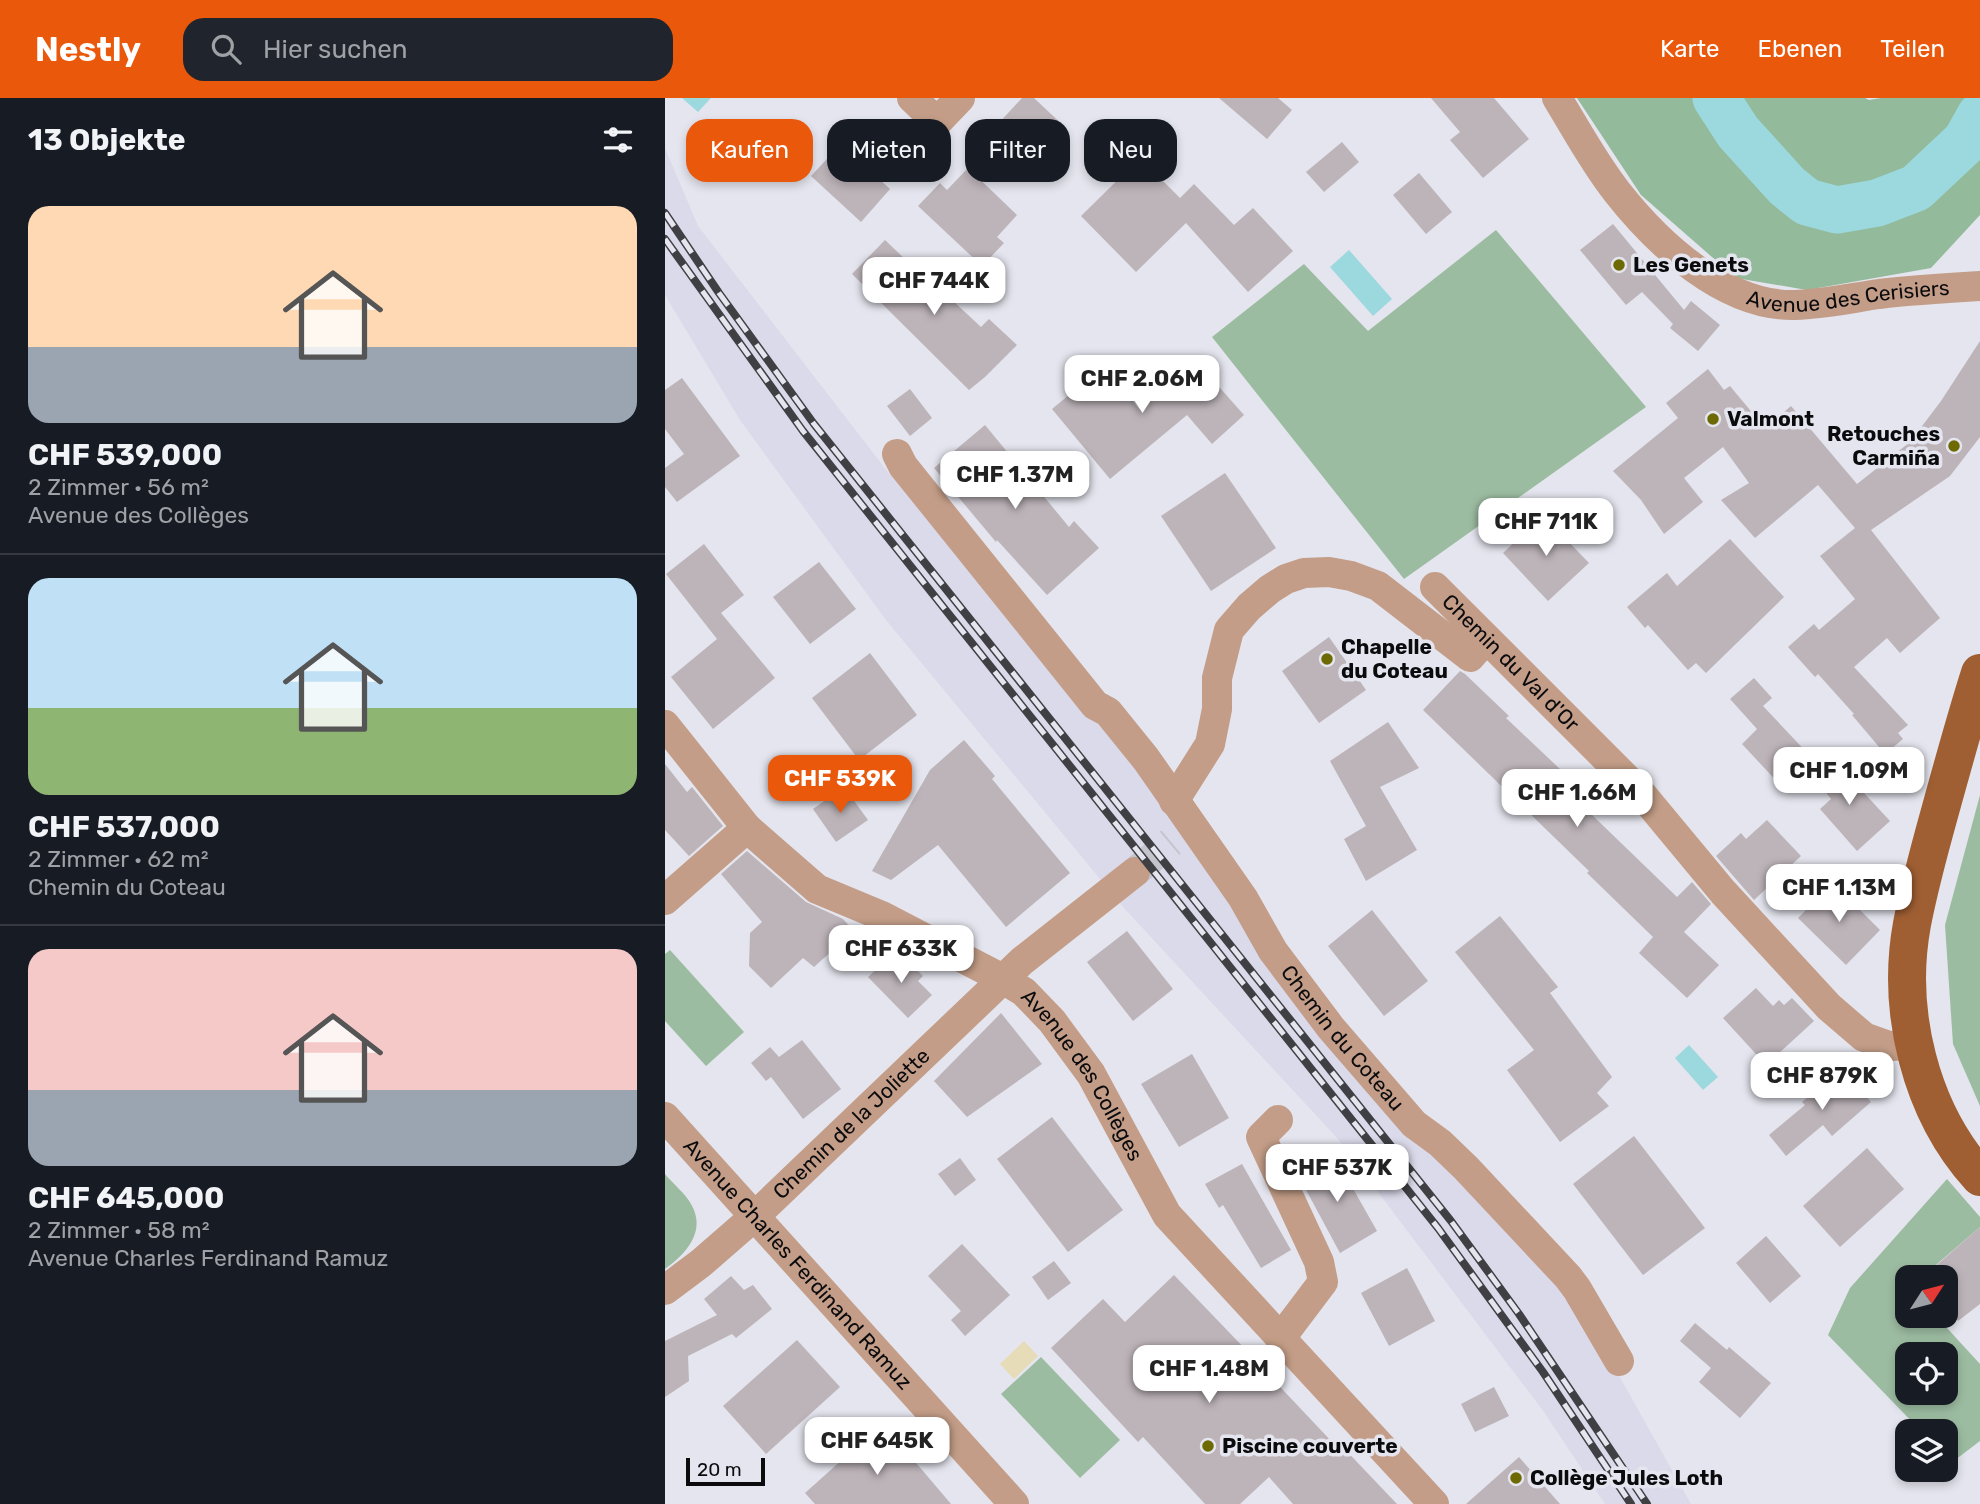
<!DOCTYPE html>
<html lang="de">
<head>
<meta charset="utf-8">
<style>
  body { margin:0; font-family:Rubik,sans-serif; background:#20242c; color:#f1f3f6; height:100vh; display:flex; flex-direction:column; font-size:26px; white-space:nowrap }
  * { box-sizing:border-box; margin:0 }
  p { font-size:23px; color:#9ea1a6 }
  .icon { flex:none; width:38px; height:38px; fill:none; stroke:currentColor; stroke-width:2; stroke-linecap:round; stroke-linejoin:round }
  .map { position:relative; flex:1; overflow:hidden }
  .panel { display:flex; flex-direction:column; background:#171b24; width:665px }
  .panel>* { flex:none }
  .guide { position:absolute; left:21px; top:21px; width:665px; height:63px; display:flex; gap:14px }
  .needle { width:46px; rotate:54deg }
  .tools { position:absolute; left:1230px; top:1167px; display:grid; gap:14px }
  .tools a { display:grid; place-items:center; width:63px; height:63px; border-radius:14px; background:#171b24; box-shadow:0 4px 10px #0003; font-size:35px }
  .scale { position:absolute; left:21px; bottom:18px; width:79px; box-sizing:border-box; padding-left:7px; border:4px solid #0b0b0e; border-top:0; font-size:19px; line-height:24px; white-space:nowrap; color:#0b0b0e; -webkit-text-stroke:5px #e4e5ee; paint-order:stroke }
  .price { position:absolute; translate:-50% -60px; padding:0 16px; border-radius:14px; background:#fff; color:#222; font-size:23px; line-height:46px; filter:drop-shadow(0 2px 4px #0008) }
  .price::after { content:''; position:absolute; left:50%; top:42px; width:21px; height:16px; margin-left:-10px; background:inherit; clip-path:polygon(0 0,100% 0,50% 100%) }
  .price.active { background:#ea580c; color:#fff }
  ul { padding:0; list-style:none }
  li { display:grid; align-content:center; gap:14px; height:371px; padding:0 28px }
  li+li { border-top:2px solid #363941 }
  li span { display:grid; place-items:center; height:217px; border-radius:21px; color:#555 }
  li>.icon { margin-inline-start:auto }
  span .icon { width:126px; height:126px; fill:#fffc; stroke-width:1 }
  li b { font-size:30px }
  h2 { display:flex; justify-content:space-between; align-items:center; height:84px; padding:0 28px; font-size:30px }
  .pill { padding:0 24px; border-radius:21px; background:#171b24; box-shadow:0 4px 10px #0003; font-size:24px; line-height:63px }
  .pill.active { background:#ea580c; color:#fff }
  header { display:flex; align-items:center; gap:42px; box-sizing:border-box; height:98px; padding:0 35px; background:#ea580c; color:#fff }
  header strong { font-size:33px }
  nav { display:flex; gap:38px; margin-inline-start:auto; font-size:24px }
  .search { width:490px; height:63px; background:#20242c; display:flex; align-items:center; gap:18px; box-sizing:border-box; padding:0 24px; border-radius:21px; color:#9ea1a6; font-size:26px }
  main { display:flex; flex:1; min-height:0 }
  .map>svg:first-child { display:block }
  .built { fill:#dadaea }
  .green { fill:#9cbca1; fill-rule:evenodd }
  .forest { fill:#93ba9a }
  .sand { fill:#e6dcb7 }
  .water { fill:#9cd9de }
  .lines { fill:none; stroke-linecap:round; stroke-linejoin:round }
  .river { stroke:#9cd9de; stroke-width:47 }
  .building { fill:#bdb4b9 }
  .minor-tunnel { stroke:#c3c4cc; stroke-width:30; stroke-dasharray:30 15; stroke-linecap:butt }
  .minor { stroke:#c39d87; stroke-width:30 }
  .major { stroke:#a05f33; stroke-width:38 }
  .rail-casing { stroke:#404044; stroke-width:8 }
  .rail { stroke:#e4e5ee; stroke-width:5; stroke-dasharray:16; stroke-linecap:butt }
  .poi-dot { fill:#6d6903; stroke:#e4e5ee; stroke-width:2.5 }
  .labels { text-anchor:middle; stroke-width:7; stroke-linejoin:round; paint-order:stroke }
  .poi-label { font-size:21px; font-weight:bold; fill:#0b0b0e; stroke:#e4e5ee; text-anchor:start }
  .street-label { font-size:21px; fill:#0b0b0e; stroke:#e4e5ee }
</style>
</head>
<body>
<header>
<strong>Nestly</strong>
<div class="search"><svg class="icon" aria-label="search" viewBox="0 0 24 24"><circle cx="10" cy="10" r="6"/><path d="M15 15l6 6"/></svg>Hier suchen</div>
<nav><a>Karte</a><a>Ebenen</a><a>Teilen</a></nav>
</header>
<main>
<section class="panel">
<h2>13 Objekte<svg class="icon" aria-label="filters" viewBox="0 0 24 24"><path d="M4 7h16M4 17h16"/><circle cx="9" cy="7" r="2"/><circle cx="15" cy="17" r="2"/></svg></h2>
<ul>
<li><span style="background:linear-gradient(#ffd9b3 65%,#9aa5b1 0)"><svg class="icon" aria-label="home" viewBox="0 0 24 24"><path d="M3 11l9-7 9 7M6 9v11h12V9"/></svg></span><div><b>CHF 539,000</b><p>2 Zimmer · 56 m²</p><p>Avenue des Collèges</p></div></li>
<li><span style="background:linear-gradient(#bfe0f5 60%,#8fb573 0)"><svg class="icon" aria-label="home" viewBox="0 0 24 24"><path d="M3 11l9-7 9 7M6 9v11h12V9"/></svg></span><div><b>CHF 537,000</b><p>2 Zimmer · 62 m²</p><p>Chemin du Coteau</p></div></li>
<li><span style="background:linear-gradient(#f6c9c9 65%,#9aa5b1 0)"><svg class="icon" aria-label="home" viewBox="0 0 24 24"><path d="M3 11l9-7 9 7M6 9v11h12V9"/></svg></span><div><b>CHF 645,000</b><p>2 Zimmer · 58 m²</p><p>Avenue Charles Ferdinand Ramuz</p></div></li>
</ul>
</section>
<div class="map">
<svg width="1315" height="1406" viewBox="0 0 1315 1406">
  <rect width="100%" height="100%" fill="#e4e5ee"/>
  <polygon class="built" points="0,50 33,128 226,378 238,368 375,539 608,853 903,1179 948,1267 1026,1406 940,1406 879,1314 673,1041 459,810 221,522 75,322 0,197"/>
  <g class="green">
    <polygon points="831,132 981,309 739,481 547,239 639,166 703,233"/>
    <polygon points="1315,697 1315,1008 1288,946 1280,827"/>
    <polygon points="5,852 79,934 41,968 0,923 0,856"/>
    <path d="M0 1076C8 1086 20 1095 26 1106 42 1133 21 1156 0 1171Z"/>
    <path d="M1282 1081 1315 1119V1129L1257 1179 1242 1180V1218H1271L1315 1266V1343L1286 1365 1281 1360V1334L1256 1333 1163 1237 1185 1190ZM1242 1256H1281V1295H1242Z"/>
    <polygon points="376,1259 455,1342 415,1380 336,1296"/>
  </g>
  <polygon class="forest" points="912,0 1200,0 1204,2 1216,0 1315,0 1315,117 1266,170 1142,192 1071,180 976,97"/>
  <polygon class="sand" points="359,1243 373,1258 349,1281 335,1266"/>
  <g class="water">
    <polygon points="17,0 46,0 33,14"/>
    <polygon points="684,152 727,201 708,218 665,169"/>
    <polygon points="1024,947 1053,979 1038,992 1010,960"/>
  </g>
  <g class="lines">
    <polyline class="river" points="1051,0 1073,34 1122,88 1142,104 1172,112 1212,105 1251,90 1301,43 1315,18"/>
  </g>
  <g class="building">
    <polygon points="357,0 369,0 402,31 372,63 332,27"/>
    <polygon points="554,0 613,0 627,12 602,41"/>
    <polygon points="766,0 829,0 864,41 818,80 785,42 795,34"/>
    <polygon points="677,44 694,64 659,94 641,74"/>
    <polygon points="176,46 225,91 196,124 146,78"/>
    <polygon points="475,60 515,100 529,86 569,127 588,110 628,153 583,194 521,125 471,174 416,118"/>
    <polygon points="303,70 352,117 332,139 339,145 317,168 253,108 275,85 282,92"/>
    <polygon points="754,75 787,114 761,136 728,97"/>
    <polygon points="948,126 1019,212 1026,203 1055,227 1033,253 1005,230 1008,226 977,194 961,207 915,152"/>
    <polygon points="220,142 285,204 287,202 316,229 324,221 352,247 320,279 304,292 187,176"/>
    <polygon points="1315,243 1315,339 1285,378 1206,432 1275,520 1235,555 1222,540 1189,569 1243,627 1233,635 1238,641 1220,656 1187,617 1189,616 1153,576 1150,579 1123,549 1149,526 1154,532 1190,501 1155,458 1190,430 1153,387 1090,440 1056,402 1084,385 1058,349 1019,380 1038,404 999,436 976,402 948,373 1013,320 1001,305 1043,271 1059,292 1065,288 1100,330 1126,308 1192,386 1245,344 1276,303"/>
    <polygon points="531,263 579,317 547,346 522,317 445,381 387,311 439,268 475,312"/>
    <polygon points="17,280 75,358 12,404 0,389 0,370 19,356 0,331 0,292"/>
    <polygon points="245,291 267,320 245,338 222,308"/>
    <polygon points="320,327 404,429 409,423 434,450 382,497 332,442 331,444 269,370"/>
    <polygon points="560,375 611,450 546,493 496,418"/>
    <polygon points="878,417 924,465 883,503 838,455"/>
    <polygon points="1065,441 1119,499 1041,575 1031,565 1023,572 983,527 980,530 962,509 1002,475 1012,488"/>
    <polygon points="39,446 79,497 56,515 110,580 48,631 6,579 52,541 1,476"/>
    <polygon points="154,464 191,511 145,546 108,499"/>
    <polygon points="664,539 701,592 654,625 617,573"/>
    <polygon points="205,555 252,617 194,662 147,600"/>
    <polygon points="795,573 800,576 844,618 841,620 933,707 925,715 1012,799 1027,784 1046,806 1019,834 1054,867 1022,900 974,855 988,839 922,775 924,773 758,612"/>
    <polygon points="1089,580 1107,600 1098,608 1148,661 1117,689 1077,646 1092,631 1065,601"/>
    <polygon points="723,624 754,670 715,689 752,752 701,783 679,741 701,728 665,663"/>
    <polygon points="299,642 330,678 327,681 405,775 341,829 273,747 226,782 207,773 265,672"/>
    <polygon points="1164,661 1185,684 1187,682 1225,723 1192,753 1155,711 1166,701 1147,676"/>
    <polygon points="0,666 22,694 27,689 58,728 24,758 0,732"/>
    <polygon points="179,689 203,722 171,744 148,711"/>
    <polygon points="1102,722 1136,758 1089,802 1051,758 1076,735 1081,741"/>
    <polygon points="82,753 141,804 178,821 189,833 149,869 138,860 106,890 84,868 85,835 97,824 56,776"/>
    <polygon points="1168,785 1215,832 1181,867 1133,820"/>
    <polygon points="707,812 763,883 719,918 663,848"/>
    <polygon points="835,818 893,889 885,895 947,979 932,995 944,1008 895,1044 842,972 869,952 790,854"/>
    <polygon points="462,833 508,891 468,923 422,864"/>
    <polygon points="228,856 238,867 242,862 258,878 253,883 267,897 243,920 203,879"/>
    <polygon points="1091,890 1108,908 1114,902 1119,907 1127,900 1149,923 1101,967 1058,920"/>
    <polygon points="336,915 377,966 302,1019 269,983"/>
    <polygon points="137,942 176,991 138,1021 106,979 101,983 86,965 105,949 114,959"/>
    <polygon points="527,956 564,1020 514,1049 476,986"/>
    <polygon points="1177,970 1206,1004 1167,1038 1158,1027 1121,1058 1104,1037 1140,1007 1137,1004"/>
    <polygon points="387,1019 458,1112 403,1154 332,1061"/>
    <polygon points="969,1038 1040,1130 978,1177 908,1086"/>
    <polygon points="1202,1050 1239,1091 1175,1149 1138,1108"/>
    <polygon points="669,1057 712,1133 675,1155 633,1077"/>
    <polygon points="295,1060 311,1082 290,1098 273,1076"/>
    <polygon points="577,1066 626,1152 596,1170 558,1107 554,1110 540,1086"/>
    <polygon points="1315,1129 1315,1206 1293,1223 1281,1209 1281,1180 1257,1180"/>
    <polygon points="1101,1138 1136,1178 1105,1205 1071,1165"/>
    <polygon points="297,1146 345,1197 300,1238 286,1222 296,1213 263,1178"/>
    <polygon points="389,1163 406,1185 383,1202 367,1179"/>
    <polygon points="742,1170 770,1223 724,1248 696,1195"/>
    <polygon points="509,1177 585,1256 589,1252 603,1267 599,1272 669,1346 672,1343 732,1406 628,1406 604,1379 575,1406 540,1406 478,1339 473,1344 386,1250 438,1201 460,1224"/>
    <polygon points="66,1178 79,1192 88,1187 107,1211 71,1240 67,1236 23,1258 24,1283 0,1299 0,1243 52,1217 39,1201"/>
    <polygon points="1030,1225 1062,1252 1064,1249 1106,1285 1075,1320 1034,1284 1046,1270 1015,1243"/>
    <polygon points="132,1242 175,1289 101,1356 58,1308"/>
    <polygon points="829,1289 844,1318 810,1334 796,1306"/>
    <polygon points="217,1326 258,1373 286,1406 150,1406 140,1395"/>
    <polygon points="854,1359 895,1406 801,1406"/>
  </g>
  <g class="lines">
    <polyline class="minor-tunnel" points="470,774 506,744"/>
    <g class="minor">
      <polyline points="247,0 272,24 295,0"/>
      <path id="s1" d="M892 0C911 31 929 65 952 94 992 145 1060 209 1130 207 1158 206 1187 200 1214 196 1248 192 1281 190 1315 188"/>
      <path id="s2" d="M232 356 238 368 430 607 443 614 481 661 578 800 608 853 666 930 749 1026 775 1045 801 1070 903 1179 912 1191 954 1263"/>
      <path id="s3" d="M770 489 975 694 1058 794 1164 909 1199 939 1224 948 1249 947"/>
      <path id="s4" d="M0 627 82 730 152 791 217 818 338 881 359 894 387 923 426 976 502 1117 769 1406"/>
      <polyline points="509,703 545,646 552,611 552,580 564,532 584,509 605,491 621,481 639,475 664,474 686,478 713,488 805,559 821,541"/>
      <polyline points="0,802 82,730"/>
      <path id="s5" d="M0 1019 349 1406"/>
      <polyline points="613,1022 596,1039 654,1164 658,1184 615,1241"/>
      <path id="s6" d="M0 1192 36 1165 90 1118 357 863 470 774"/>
    </g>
    <path class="major" d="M1315 575C1300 622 1287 670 1274 717 1264 753 1254 790 1247 826 1231 913 1255 1013 1315 1079"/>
    <g class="rail-casing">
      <g id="rail">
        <polyline points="0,115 54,195 149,326 786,1123 854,1216 982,1406"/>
        <polyline points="0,141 138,333 773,1130 878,1274 966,1406"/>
      </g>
    </g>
    <use href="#rail" class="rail"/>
  </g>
  <g class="poi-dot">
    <circle cx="954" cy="167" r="7"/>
    <circle cx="1048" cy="321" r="7"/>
    <circle cx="1289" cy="348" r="7"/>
    <circle cx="662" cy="561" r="7"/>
    <circle cx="543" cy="1348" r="7"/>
    <circle cx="851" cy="1380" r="7"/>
  </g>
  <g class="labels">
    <g class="poi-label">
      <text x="968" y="174">Les Genets</text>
      <text x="1062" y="328">Valmont</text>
      <text x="1275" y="343" text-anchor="end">Retouches<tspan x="1275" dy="24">Carmiña</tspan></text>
      <text x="676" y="556">Chapelle<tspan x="676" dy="24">du Coteau</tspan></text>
      <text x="557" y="1355">Piscine couverte</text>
      <text x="865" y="1387">Collège Jules Loth</text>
    </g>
    <g class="street-label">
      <text dy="7" stroke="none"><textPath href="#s1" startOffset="383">Avenue des Cerisiers</textPath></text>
      <text dy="7" stroke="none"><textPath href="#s3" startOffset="107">Chemin du Val d'Or</textPath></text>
      <text dy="7" stroke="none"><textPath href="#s2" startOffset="737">Chemin du Coteau</textPath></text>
      <text dy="7" stroke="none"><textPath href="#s4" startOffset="558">Avenue des Collèges</textPath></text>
      <text dy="7" stroke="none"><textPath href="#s6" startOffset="250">Chemin de la Joliette</textPath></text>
      <text dy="7" stroke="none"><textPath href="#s5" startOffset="198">Avenue Charles Ferdinand Ramuz</textPath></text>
    </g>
  </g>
</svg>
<div class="tools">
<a><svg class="needle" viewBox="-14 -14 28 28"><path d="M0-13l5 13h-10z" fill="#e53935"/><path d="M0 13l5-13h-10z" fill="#9ea1a6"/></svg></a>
<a><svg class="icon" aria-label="locate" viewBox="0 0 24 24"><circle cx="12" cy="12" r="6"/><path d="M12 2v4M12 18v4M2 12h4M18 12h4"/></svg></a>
<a><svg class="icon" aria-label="layers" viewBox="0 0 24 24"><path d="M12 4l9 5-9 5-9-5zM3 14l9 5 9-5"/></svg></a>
</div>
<div class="scale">20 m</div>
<b class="price" style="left:269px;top:219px">CHF 744K</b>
<b class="price" style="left:477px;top:317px">CHF 2.06M</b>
<b class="price" style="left:350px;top:413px">CHF 1.37M</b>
<b class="price" style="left:881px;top:460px">CHF 711K</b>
<b class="price" style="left:1184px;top:709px">CHF 1.09M</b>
<b class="price active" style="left:175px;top:717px">CHF 539K</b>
<b class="price" style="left:912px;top:731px">CHF 1.66M</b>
<b class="price" style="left:1174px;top:826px">CHF 1.13M</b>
<b class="price" style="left:236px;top:887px">CHF 633K</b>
<b class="price" style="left:1157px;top:1014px">CHF 879K</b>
<b class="price" style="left:672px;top:1106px">CHF 537K</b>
<b class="price" style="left:544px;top:1307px">CHF 1.48M</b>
<b class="price" style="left:212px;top:1379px">CHF 645K</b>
<div class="guide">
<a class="pill active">Kaufen</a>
<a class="pill">Mieten</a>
<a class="pill">Filter</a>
<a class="pill">Neu</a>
</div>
</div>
</main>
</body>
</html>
